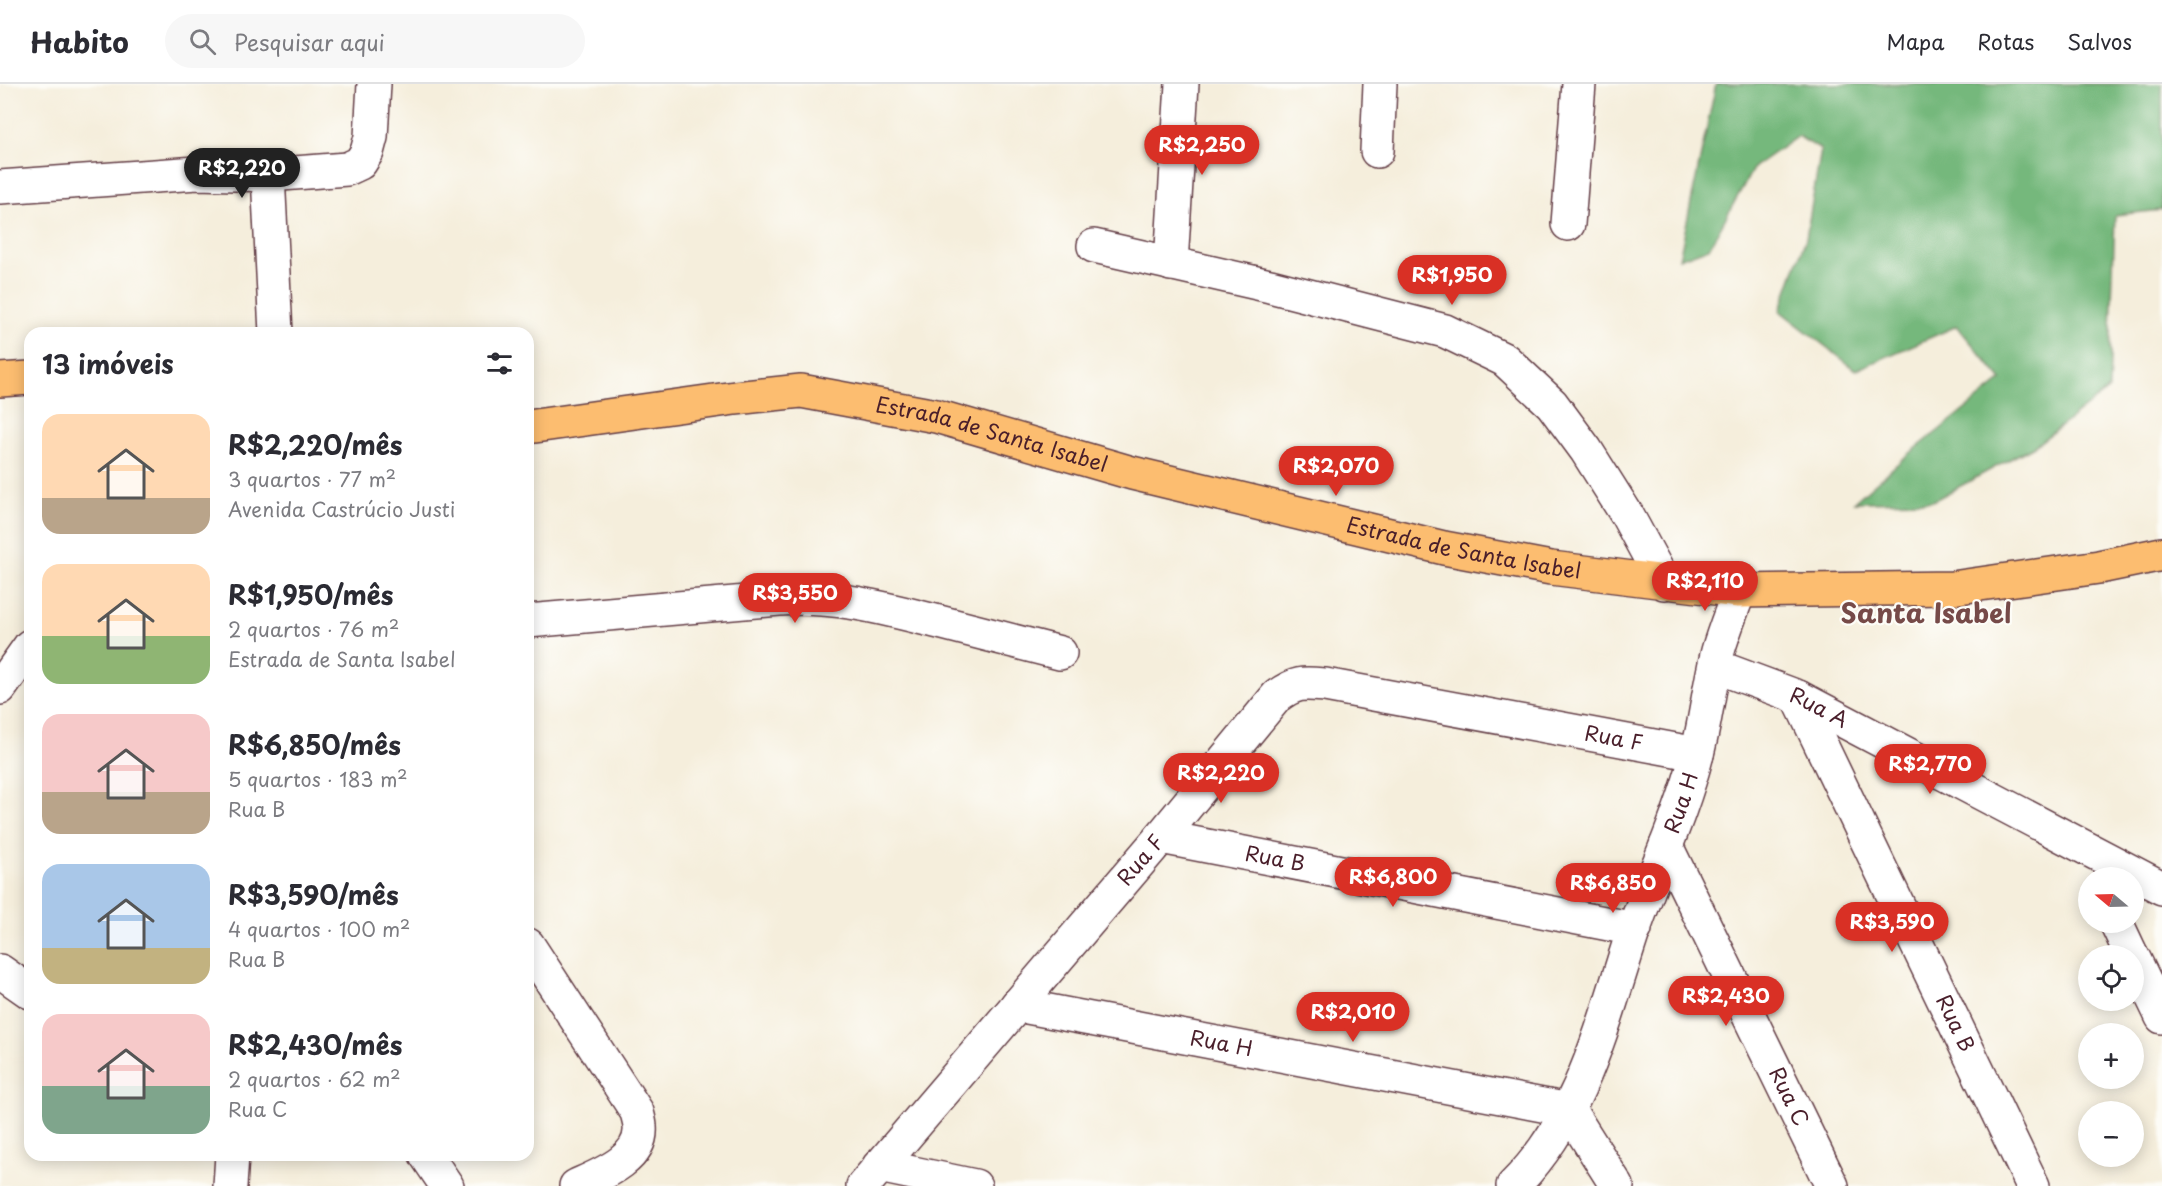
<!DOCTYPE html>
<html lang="pt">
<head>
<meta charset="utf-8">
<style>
  body { margin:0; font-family:"Playpen Sans",sans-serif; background:#f7f7f7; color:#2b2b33; height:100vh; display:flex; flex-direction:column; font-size:22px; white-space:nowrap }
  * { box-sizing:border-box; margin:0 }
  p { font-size:20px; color:#7c7c81 }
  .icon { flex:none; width:33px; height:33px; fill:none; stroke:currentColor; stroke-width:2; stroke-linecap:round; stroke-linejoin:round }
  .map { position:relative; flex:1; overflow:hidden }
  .drawer { position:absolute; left:24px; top:243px; width:510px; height:834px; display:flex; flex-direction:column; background:#fff; border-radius:18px; box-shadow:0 3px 15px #0003 }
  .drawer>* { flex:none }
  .needle { width:39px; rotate:289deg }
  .tools { position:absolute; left:2078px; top:783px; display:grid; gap:12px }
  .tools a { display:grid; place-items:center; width:66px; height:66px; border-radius:50%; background:#fff; box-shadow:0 3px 15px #0003; font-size:30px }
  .price { position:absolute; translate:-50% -51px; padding:0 14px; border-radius:21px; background:#d93025; color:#fff; font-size:20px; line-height:39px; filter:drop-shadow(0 2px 3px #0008) }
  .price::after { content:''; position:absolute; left:50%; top:36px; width:18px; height:14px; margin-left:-9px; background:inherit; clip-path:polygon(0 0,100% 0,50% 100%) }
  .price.selected { background:#222; color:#fff }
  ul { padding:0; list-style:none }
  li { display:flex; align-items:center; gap:18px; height:150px; padding:0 18px }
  li span { display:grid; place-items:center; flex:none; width:168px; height:120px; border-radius:18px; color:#555 }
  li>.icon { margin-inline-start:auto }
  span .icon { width:72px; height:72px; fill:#fffc; stroke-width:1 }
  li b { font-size:26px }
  h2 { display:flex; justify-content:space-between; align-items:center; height:72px; padding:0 18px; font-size:26px }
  header { display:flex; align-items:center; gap:36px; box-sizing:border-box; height:84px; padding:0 30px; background:#fff; border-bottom:2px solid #e1e1e2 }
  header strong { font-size:28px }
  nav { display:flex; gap:33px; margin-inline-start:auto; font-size:21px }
  .search { width:420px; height:54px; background:#f7f7f7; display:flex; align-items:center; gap:15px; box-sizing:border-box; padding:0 21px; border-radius:33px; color:#7c7c81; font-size:22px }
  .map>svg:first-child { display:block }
  .forest { fill:#74b87b; stroke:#5f6c53; stroke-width:1.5 }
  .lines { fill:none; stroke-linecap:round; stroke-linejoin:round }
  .minor-casing { stroke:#643e46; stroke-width:36 }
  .major-casing { stroke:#643e46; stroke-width:36 }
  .minor { stroke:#fff; stroke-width:33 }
  .major { stroke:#fcbd6f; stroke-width:33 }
  .labels { text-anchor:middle; stroke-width:4.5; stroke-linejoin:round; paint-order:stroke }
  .street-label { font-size:21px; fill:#4a1f2b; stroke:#fdfcf7 }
  .district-label { font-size:27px; font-weight:bold; fill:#764a48; stroke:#fdfcf7 }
</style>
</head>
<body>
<header>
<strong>Habito</strong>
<div class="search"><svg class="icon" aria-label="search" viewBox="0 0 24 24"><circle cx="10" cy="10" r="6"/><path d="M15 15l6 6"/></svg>Pesquisar aqui</div>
<nav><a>Mapa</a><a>Rotas</a><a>Salvos</a></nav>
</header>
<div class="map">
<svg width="2162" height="1102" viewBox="0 0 2162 1102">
  <rect width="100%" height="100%" fill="#fdfcf7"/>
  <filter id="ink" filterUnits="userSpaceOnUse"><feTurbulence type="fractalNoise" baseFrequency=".0167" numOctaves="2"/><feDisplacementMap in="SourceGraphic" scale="12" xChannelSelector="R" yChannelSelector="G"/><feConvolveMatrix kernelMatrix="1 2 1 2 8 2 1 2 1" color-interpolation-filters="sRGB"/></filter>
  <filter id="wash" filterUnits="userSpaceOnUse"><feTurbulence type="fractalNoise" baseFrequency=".008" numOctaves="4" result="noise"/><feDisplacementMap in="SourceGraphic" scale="24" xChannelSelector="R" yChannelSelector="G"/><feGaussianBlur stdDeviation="1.35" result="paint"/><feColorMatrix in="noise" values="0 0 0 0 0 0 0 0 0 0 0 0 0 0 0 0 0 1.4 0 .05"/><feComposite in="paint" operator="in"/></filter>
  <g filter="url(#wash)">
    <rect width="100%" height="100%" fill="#f5eedc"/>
    <polygon class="forest" points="1716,0 2162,0 2162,126 2115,131 2109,305 2036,361 1933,417 1854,418 1904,374 2002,296 1957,242 1856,286 1780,227 1806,154 1821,66 1798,52 1754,83 1709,164 1679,175"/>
  </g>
  <g filter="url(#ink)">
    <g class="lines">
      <g class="minor-casing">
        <g id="minor">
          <polyline points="1377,67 1380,0"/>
          <polyline points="268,91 276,249"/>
          <polyline points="0,103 197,89 268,91 347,85 360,79 367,68 371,53 374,0"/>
          <polyline points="1568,140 1579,0"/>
          <polyline points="1094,162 1270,202 1445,247 1505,276 1552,320 1586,366 1627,431 1664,499"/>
          <polyline points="1171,180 1182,0"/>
          <path d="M528 537 779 515C838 511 882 524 939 538 979 548 1020 559 1060 569"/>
          <path id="s1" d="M1715 582 1798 613 2162 804"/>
          <polyline points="0,604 30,562"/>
          <path id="s2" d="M1798 613 2033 1102"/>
          <path id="s3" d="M1161 753 1635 845"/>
          <path id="s4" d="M1666 762 1832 1102"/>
          <polyline points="2116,838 2132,872"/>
          <path d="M528 861 637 1028C638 1033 640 1038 640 1043 643 1075 600 1091 576 1102"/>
          <polyline points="2133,873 2162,933"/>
          <polyline points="0,887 30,908"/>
          <path id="s5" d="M1017 921 1569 1026 1617 1102"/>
          <polyline points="426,1071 447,1102"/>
          <polyline points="879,1082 975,1102"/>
          <polyline points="230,1102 232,1071"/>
          <path id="s6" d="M863 1102 1161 753 1277 612C1296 598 1303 599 1325 601L1697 670"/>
          <path id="s7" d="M1513 1102C1583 1033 1604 935 1634 845 1654 787 1682 730 1697 670 1706 636 1709 601 1718 567 1724 546 1732 527 1739 507"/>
        </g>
      </g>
      <g class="major-casing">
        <g id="major">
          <polyline points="0,296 30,294"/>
          <path id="s8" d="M528 343 735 314 801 307 936 332 1132 389 1444 464 1551 484 1739 507 1952 504 2099 483 2162 470"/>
        </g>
      </g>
      <use href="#minor" class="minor"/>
      <use href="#major" class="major"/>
    </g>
  </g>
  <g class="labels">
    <g class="street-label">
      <text dy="7" stroke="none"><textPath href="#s8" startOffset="471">Estrada de Santa Isabel</textPath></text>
      <text dy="7" stroke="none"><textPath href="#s8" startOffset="957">Estrada de Santa Isabel</textPath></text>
      <text dy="7" stroke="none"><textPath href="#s1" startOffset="112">Rua A</textPath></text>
      <text dy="7" stroke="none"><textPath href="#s6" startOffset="986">Rua F</textPath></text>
      <text dy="7" stroke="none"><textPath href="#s7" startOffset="422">Rua H</textPath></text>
      <text dy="7" stroke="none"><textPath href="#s3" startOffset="116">Rua B</textPath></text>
      <text dy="7" stroke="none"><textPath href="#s6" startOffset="428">Rua F</textPath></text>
      <text dy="7" stroke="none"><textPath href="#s2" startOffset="362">Rua B</textPath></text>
      <text dy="7" stroke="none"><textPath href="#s5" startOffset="208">Rua H</textPath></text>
      <text dy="7" stroke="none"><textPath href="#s4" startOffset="279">Rua C</textPath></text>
    </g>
    <g class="district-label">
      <text x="1926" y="539">Santa Isabel</text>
    </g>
  </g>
</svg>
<div class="tools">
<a><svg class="needle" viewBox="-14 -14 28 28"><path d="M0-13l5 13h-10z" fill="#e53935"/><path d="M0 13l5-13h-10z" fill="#7c7c81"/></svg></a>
<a><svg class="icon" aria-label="locate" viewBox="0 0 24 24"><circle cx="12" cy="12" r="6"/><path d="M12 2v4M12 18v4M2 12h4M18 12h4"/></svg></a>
<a>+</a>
<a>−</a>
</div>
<b class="price" style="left:1202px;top:92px">R$2,250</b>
<b class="price selected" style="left:242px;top:115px">R$2,220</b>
<b class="price" style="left:1452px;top:222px">R$1,950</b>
<b class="price" style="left:1336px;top:413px">R$2,070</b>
<b class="price" style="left:1705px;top:528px">R$2,110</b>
<b class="price" style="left:795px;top:540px">R$3,550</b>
<b class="price" style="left:1930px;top:711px">R$2,770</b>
<b class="price" style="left:1221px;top:720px">R$2,220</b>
<b class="price" style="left:1393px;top:824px">R$6,800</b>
<b class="price" style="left:1613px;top:830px">R$6,850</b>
<b class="price" style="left:1892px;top:869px">R$3,590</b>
<b class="price" style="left:1726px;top:943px">R$2,430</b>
<b class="price" style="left:1353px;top:959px">R$2,010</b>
<section class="drawer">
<h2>13 imóveis<svg class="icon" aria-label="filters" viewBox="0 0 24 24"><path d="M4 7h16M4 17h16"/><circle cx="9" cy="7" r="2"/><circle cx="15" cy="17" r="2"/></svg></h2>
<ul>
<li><span style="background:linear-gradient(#ffd9b3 70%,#b9a48a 0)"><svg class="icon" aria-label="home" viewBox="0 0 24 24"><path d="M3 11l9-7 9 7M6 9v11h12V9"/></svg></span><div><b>R$2,220/mês</b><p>3 quartos · 77 m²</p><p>Avenida Castrúcio Justi</p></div></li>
<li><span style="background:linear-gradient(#ffd9b3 60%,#8fb573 0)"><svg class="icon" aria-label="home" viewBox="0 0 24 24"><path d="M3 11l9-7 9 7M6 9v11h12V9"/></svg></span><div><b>R$1,950/mês</b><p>2 quartos · 76 m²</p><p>Estrada de Santa Isabel</p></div></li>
<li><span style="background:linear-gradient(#f6c9c9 65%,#b9a48a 0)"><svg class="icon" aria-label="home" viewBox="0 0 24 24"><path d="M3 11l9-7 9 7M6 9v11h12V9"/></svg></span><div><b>R$6,850/mês</b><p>5 quartos · 183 m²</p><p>Rua B</p></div></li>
<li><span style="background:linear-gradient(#a9c7e8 70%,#c2b280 0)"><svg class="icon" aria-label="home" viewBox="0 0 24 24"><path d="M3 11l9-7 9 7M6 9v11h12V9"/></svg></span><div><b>R$3,590/mês</b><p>4 quartos · 100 m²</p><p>Rua B</p></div></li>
<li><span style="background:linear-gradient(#f6c9c9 60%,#7fa58c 0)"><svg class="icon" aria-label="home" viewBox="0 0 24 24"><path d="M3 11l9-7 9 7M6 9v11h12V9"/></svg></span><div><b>R$2,430/mês</b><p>2 quartos · 62 m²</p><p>Rua C</p></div></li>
</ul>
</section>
</div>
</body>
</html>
